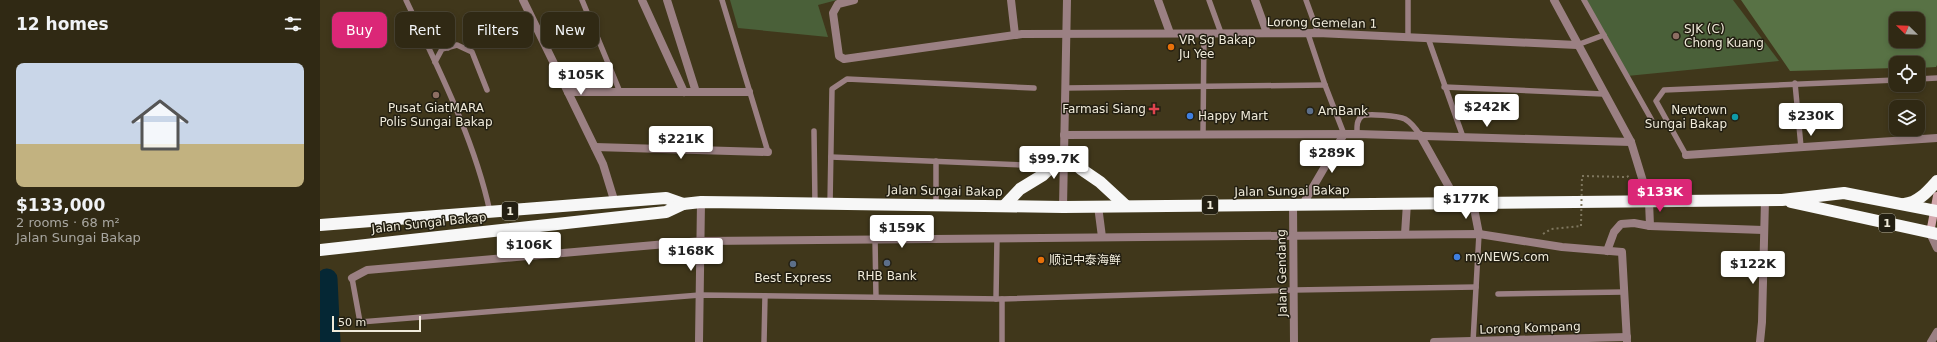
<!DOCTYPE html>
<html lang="en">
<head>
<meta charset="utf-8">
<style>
  body { margin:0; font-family:"DejaVu Sans","Noto Sans SC",sans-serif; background:#38311d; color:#f1f3f6; height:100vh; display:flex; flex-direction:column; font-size:15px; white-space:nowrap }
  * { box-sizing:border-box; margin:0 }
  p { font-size:13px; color:#a8a6a0 }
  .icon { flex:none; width:22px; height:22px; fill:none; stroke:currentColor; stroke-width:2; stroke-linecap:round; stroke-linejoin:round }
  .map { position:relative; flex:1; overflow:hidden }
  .panel { display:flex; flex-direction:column; background:#302914; width:320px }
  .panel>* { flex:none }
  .banner { position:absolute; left:12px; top:12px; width:380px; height:36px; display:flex; gap:8px }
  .needle { width:26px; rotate:293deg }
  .tools { position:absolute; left:1569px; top:12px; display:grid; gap:8px }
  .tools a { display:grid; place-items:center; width:36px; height:36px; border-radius:8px; background:#302914; box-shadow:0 2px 6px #0003,0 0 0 1px #4b4534; font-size:20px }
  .scale { position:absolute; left:12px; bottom:10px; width:89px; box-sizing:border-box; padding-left:4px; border:2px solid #f0ebda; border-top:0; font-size:11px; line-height:14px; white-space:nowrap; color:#f0ebda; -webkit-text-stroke:3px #231f12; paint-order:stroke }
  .price { position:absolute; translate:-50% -34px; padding:0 9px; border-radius:4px; background:#fff; color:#222; font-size:13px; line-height:26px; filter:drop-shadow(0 1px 2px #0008) }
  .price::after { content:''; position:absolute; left:50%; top:24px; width:12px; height:9px; margin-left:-6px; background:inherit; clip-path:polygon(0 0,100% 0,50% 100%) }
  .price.on { background:#db2777; color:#fff }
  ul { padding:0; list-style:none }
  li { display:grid; align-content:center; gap:8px; height:212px; padding:0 16px }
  li span { display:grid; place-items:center; height:124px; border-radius:8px; color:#555 }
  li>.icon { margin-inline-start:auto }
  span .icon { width:72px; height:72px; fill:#fffc; stroke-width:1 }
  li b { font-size:17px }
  h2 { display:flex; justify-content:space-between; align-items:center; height:48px; padding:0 16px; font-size:17px }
  .chip { padding:0 14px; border-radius:8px; background:#302914; box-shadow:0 2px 6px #0003,0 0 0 1px #4b4534; font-size:14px; line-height:36px }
  .chip.on { background:#db2777; color:#fff }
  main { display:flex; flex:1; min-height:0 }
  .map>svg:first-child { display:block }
  .green { fill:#4a6039 }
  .forest { fill:#587245; fill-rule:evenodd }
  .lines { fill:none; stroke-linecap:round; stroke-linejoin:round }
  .river { stroke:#052734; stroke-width:21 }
  .path { stroke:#7e765e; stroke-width:2; stroke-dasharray:2 3; stroke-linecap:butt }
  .lane { stroke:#9b8083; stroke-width:5.5 }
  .street { stroke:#9b8083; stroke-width:8 }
  .secondary { stroke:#d3a8ae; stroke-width:8 }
  .highway { stroke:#f7f7f7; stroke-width:12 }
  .path-bridge { stroke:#7e765e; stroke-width:2; stroke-dasharray:2 3; stroke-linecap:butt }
  .education-dot { fill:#8d6e63; stroke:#231f12; stroke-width:1.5 }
  .food-dot { fill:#e8710a; stroke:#231f12; stroke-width:1.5 }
  .health-dot { fill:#e0444e; stroke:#231f12; stroke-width:1.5 }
  .service-dot { fill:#5c6f8a; stroke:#231f12; stroke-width:1.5 }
  .shop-dot { fill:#3f7fe0; stroke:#231f12; stroke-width:1.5 }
  .culture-dot { fill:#0f9aa8; stroke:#231f12; stroke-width:1.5 }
  .labels { text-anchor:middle; stroke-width:3; stroke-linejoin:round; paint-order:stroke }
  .shield { fill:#231f12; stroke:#b2ae9e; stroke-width:1 }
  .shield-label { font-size:11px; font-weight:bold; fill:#f0ebda }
  .street-label { font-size:12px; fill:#f0ebda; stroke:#231f12 }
  .poi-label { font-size:12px; fill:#f0ebda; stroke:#231f12; text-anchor:start }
</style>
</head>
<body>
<main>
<section class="panel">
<h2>12 homes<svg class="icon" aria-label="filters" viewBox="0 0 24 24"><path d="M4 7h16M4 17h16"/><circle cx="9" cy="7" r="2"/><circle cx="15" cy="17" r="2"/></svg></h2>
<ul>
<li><span style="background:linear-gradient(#c9d6e8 65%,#c2b280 0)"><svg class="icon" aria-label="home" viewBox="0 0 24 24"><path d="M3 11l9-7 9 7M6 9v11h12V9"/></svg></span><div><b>$133,000</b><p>2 rooms · 68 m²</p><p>Jalan Sungai Bakap</p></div></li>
</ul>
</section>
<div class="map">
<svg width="1617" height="342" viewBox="0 0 1617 342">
  <rect width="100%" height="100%" fill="#40371b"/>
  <g class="green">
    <polygon points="410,0 517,0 498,5 508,37 418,28"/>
    <polygon points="1261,0 1413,0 1459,61 1307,76"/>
  </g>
  <path class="forest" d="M1421 0H1617V65L1616 67 1598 68V63H1576V68L1470 71ZM1576 19H1598V41H1576Z"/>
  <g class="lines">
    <polyline class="river" points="7,279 10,342"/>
    <g class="path">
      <polyline points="1262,176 1307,177 1311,174"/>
      <polyline points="1223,234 1231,229 1261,226"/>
    </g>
    <g class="lane">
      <path d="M86 0C118 68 154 138 170 212"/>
      <polyline points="262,0 300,92"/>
      <polyline points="402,0 448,152"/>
      <polyline points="889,0 901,33"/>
      <polyline points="986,0 998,33"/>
      <polyline points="1264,0 1334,124"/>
      <polyline points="124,20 128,48"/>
      <polyline points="988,34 1005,85 1024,134"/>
      <polyline points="1088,37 1088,0"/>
      <polyline points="1108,38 1143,137"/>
      <polyline points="1257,45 1284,35"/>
      <polyline points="115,62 122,49 137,45 152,52 167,90"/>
      <polyline points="1598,79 1617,78"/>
      <polyline points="1475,83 1481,147"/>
      <polyline points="1124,87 1283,94"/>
      <polyline points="745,88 1005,85"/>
      <polyline points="494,131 495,204"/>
      <polyline points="883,134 884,33"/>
      <path d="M1037 134C1037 128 1036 120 1042 116 1047 113 1079 116 1085 119 1092 123 1096 129 1100 135"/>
      <polyline points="1366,155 1336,101 1344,90 1576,80"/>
      <polyline points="511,157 705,165"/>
      <polyline points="616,161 616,205"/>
      <polyline points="510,204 512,89 527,79 714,88"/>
      <polyline points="555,239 556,297"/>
      <polyline points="32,278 40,322 380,295 682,299 974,290 1156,287"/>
      <polyline points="1178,294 1304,292"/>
      <polyline points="676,299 677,238"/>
      <polyline points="682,299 682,342"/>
      <polyline points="444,342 445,296"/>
      <polyline points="1153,342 1159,234"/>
    </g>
    <g class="street">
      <polyline points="203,0 283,164 295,203"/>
      <polyline points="322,0 364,92"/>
      <polyline points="347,0 376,92"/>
      <polyline points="534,0 518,4 513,13 519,56 524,59 702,34 998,33 1257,45"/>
      <polyline points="691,0 695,35"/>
      <polyline points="838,0 850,33"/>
      <polyline points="935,0 947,33"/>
      <polyline points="1234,0 1311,142 1329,201 1330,226"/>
      <polyline points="248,92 429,92"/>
      <polyline points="744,135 1037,134 1311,142"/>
      <polyline points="1100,135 1138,203"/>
      <polyline points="275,147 448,152"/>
      <polyline points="1366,155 1617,138"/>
      <polyline points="1153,203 1159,234"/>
      <polyline points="973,204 974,342"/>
      <polyline points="983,204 1024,134"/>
      <polyline points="778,206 782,237"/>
      <polyline points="743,207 747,0"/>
      <polyline points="1610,233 1617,248"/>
      <polyline points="1085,234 1087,203"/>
      <polyline points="1287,251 1294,232 1301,224 1314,223 1330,226 1443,230"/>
      <polyline points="32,278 47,270 381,241 1159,234 1242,247 1302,252 1307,342"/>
      <polyline points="379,342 381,202"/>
      <polyline points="1114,342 1307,337"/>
      <polyline points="1440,342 1442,322 1445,200"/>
      <polyline points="1611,342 1617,332"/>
    </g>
    <polyline class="secondary" points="1610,233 1617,196"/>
    <g class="highway">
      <polyline points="1471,202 1617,234"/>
      <path d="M1584 204C1598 203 1608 191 1617 181"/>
      <polyline points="684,206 700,189 723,175 744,154 761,169 780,182 806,206"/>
      <polyline points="0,225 346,198 363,204"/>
      <polyline points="0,250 346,212 363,204 381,202 743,207 1462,200 1524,193 1617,211"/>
    </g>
    <polyline class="path-bridge" points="1261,226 1262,176"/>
  </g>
  <g class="education-dot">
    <circle cx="1356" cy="36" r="4"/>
    <circle cx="116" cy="95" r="4"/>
  </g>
  <g class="food-dot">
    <circle cx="851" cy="47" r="4"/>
    <circle cx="721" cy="260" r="4"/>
  </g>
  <path class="health-dot" d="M832 103h4v4h4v4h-4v4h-4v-4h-4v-4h4z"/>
  <g class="service-dot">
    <circle cx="990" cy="111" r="4"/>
    <circle cx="567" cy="263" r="4"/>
    <circle cx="473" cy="264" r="4"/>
  </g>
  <g class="shop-dot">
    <circle cx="870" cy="116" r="4"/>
    <circle cx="1137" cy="257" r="4"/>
  </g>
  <circle class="culture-dot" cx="1415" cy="117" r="4"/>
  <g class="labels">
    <g class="shield">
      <rect x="882" y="196" width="16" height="18" rx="3"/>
      <rect x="182" y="202" width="16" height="18" rx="3"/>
      <rect x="1559" y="214" width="16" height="18" rx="3"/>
    </g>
    <g class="shield-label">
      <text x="890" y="209">1</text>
      <text x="190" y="215">1</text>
      <text x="1567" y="227">1</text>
    </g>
    <g class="street-label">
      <text transform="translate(1002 23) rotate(1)" y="4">Lorong Gemelan 1</text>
      <text transform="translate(625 191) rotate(1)" y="4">Jalan Sungai Bakap</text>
      <text transform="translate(972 191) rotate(-1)" y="4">Jalan Sungai Bakap</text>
      <text transform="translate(109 223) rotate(-6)" y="4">Jalan Sungai Bakap</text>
      <text transform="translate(962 273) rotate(-91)" y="4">Jalan Gendang</text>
      <text transform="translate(1210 328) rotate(-2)" y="4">Lorong Kompang</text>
    </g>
    <g class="poi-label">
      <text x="1364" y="33">SJK (C)<tspan x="1364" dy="14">Chong Kuang</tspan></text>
      <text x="859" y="44">VR Sg Bakap<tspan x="859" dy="14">Ju Yee</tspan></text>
      <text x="116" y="112" text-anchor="middle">Pusat GiatMARA<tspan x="116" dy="14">Polis Sungai Bakap</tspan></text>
      <text x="826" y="113" text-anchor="end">Farmasi Siang</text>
      <text x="1407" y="114" text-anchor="end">Newtown<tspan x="1407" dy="14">Sungai Bakap</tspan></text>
      <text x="998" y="115">AmBank</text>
      <text x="878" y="120">Happy Mart</text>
      <text x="1145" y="261">myNEWS.com</text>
      <text x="729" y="264">顺记中泰海鲜</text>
      <text x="567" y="280" text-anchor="middle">RHB Bank</text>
      <text x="473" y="282" text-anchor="middle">Best Express</text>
    </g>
  </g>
</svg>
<div class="tools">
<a><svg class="needle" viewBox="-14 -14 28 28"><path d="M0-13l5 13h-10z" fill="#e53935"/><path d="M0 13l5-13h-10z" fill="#a8a6a0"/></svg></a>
<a><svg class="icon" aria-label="locate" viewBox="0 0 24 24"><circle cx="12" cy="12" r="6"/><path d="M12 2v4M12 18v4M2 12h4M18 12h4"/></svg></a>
<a><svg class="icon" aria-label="layers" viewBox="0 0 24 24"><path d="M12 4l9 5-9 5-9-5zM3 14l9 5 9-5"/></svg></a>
</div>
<div class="scale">50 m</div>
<b class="price" style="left:261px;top:96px">$105K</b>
<b class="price" style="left:1167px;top:128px">$242K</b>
<b class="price" style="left:1491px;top:137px">$230K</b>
<b class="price" style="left:361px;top:160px">$221K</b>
<b class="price" style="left:1012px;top:174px">$289K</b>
<b class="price" style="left:734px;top:180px">$99.7K</b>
<b class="price on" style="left:1340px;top:213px">$133K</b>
<b class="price" style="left:1146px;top:220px">$177K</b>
<b class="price" style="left:582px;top:249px">$159K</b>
<b class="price" style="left:209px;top:266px">$106K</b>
<b class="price" style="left:371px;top:272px">$168K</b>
<b class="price" style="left:1433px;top:285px">$122K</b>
<div class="banner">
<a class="chip on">Buy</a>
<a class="chip">Rent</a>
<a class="chip">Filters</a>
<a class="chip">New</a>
</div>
</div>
</main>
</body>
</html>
